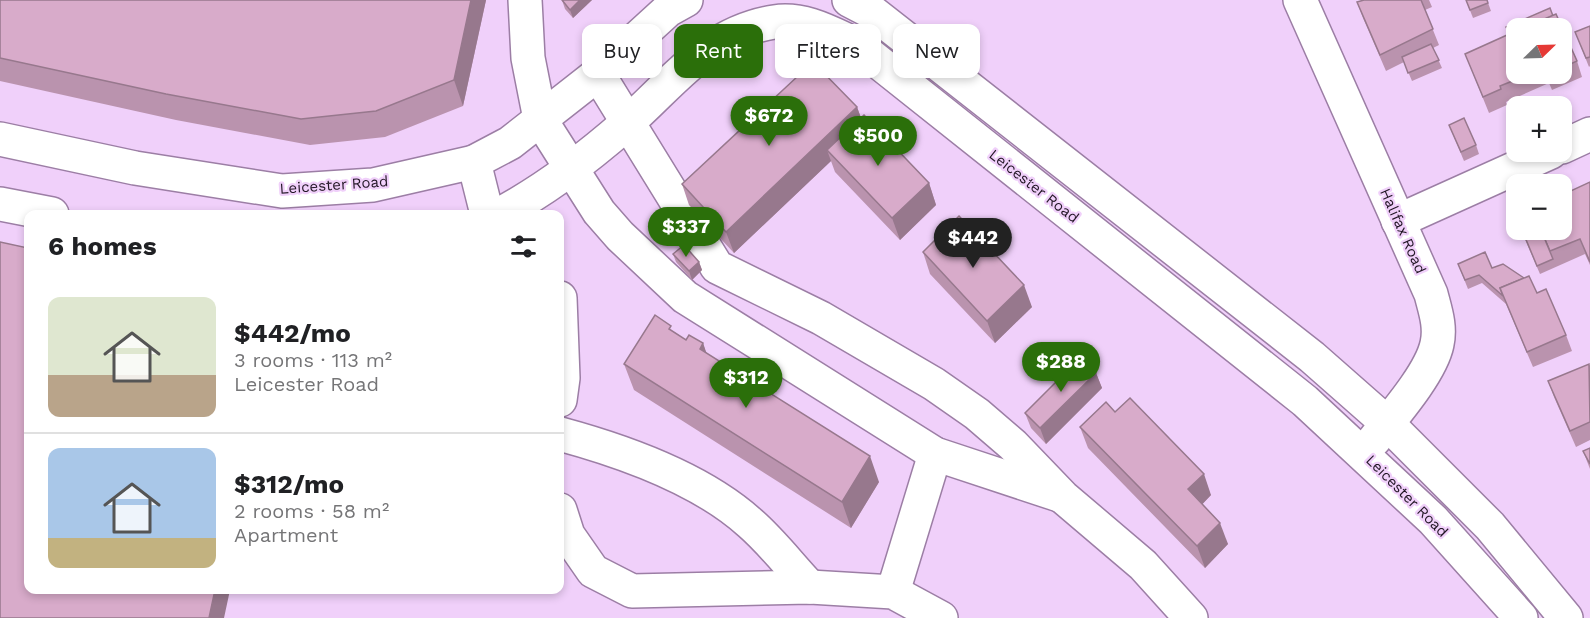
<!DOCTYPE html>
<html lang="en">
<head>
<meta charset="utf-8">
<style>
  body { margin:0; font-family:"Work Sans",sans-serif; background:#f2f2f2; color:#202124; height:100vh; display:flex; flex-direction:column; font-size:22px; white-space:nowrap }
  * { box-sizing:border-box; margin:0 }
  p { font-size:20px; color:#757577 }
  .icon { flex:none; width:33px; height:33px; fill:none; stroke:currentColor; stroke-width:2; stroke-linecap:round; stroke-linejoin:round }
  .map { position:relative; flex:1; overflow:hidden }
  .details { position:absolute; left:24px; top:210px; width:540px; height:384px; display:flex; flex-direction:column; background:#fff; border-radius:12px; box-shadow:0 3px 9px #0003 }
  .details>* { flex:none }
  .banner { position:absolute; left:582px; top:24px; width:570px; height:54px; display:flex; gap:12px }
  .needle { width:39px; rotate:67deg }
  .tools { position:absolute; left:1506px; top:18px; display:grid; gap:12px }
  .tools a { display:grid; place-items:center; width:66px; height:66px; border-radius:12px; background:#fff; box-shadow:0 3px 9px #0003; font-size:30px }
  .price { position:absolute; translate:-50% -51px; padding:0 14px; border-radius:21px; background:#2b6f0a; color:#fff; font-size:20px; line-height:39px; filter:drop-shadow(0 2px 3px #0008) }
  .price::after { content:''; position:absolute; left:50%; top:36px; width:18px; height:14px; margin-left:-9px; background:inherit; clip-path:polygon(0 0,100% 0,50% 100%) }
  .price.selected { background:#222; color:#fff }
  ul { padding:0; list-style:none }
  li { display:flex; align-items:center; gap:18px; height:150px; padding:0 24px }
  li+li { border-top:2px solid #e0e0e0 }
  li span { display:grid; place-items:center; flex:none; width:168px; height:120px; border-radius:12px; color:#555 }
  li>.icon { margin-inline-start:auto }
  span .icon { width:72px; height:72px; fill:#fffc; stroke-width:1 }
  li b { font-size:26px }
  h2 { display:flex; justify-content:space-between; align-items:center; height:72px; padding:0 24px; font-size:26px }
  .tag { padding:0 21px; border-radius:12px; background:#fff; box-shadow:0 3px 9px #0003; font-size:21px; line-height:54px }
  .tag.selected { background:#2b6f0a; color:#fff }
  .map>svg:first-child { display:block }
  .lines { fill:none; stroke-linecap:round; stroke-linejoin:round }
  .minor-casing { stroke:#9c7ea5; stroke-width:36 }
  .minor { stroke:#fff; stroke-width:33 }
  .wall { fill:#ba93ae; fill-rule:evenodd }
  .shaded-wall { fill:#97788d }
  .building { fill:#d8abca; stroke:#97788d; stroke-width:1.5 }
  .labels { text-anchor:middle; stroke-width:4.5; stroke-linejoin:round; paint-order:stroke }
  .street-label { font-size:15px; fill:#221625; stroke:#f0d0fa }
</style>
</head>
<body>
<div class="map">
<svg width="1590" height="618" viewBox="0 0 1590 618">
  <rect width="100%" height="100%" fill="#f0d0fa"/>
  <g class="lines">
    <g class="minor-casing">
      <g id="minor">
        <polyline points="525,0 528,58 540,119 599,212 620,236 685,297 935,454 1059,495"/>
        <polyline points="849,0 872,12 1312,357 1387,423 1490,526 1566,618"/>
        <path d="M1300 0 1431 294C1435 310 1441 326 1437 344 1431 373 1393 416 1374 440"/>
        <polyline points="598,74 717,267 821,318 934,384 977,414 1013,445 1063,497 1143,565 1191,618"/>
        <polyline points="0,139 135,168 282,191 373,185 474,162 510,143 598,74 668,10 686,0"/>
        <polyline points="1562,147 1590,134"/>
        <polyline points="474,162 487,214"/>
        <polyline points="0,204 52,214"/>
        <path d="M500 214C547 189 586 159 626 124 674 82 707 33 774 22 804 17 831 33 857 45L1305 401 1433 520 1521 618"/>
        <polyline points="1398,221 1551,152"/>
        <polyline points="560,298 563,378 560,400"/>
        <path d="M560 434C623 451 700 478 750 523 772 542 790 566 810 587"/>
        <polyline points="560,510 568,535 593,571 632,591 810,587 893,592 941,618"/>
        <polyline points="893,592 935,454"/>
      </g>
    </g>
    <use href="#minor" class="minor"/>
  </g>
  <g class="wall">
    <polygon points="0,0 486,0 463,106 385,137 310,145 176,120 0,81"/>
    <polygon points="562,0 592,0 573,18 565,9"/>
    <polygon points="1364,0 1429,0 1432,7 1425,10 1439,45 1433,48 1442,68 1412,81 1404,62 1386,71 1363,18 1357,2"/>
    <polygon points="1466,0 1487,0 1491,11 1473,18"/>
    <path d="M1550 8 1553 16 1556 14 1577 61 1582 77 1552 90 1549 83 1506 102 1507 105 1489 113 1465 54 1509 35 1506 27ZM1516 28H1562V74H1516Z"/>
    <polygon points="1590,26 1590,66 1589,67 1575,32"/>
    <polygon points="857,107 861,118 929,183 936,205 900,240 835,172 831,161 734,253 689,205 682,184"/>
    <polygon points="1449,125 1476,145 1479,154 1464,161"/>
    <polygon points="1590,182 1590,265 1585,254 1540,274 1521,230"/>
    <polygon points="923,252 1032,307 995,343 930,274"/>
    <polygon points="673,254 699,262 702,270 692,280 676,262"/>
    <polygon points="1458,264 1492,268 1537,293 1566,335 1572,351 1533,367 1506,304 1482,283 1468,289"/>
    <polygon points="674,332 686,340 703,343 706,353 879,482 851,528 634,390 624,364"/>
    <polygon points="1590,365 1590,440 1576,447 1554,397 1548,381"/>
    <polygon points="1096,373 1102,388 1046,444 1031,428 1025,413"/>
    <polygon points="1115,412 1211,495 1202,504 1228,544 1205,568 1088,448 1080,427"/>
    <polygon points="1590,448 1590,469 1583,451"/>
  </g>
  <g class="shaded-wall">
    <polygon points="471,0 486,0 463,106 454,80"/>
    <polygon points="580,0 592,0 573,18 570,10"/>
    <polygon points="857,107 865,129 827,150 831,161 734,253 726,232"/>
    <polygon points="929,183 936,205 900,240 892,218"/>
    <polygon points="699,262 702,270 692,280 689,271"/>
    <polygon points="1024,285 1032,307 995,343 987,321"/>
    <polygon points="703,343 712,369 700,349"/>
    <polygon points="1096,373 1102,388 1046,444 1040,428"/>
    <polygon points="870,456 879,482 851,528 842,502"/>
    <polygon points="1204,474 1211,495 1196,511 1188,489"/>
    <polygon points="1220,523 1228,544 1205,568 1197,546"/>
    <polygon points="215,590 230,590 224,618 209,618"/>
  </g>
  <g class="building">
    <polygon points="0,0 471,0 454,80 376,111 301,119 166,94 0,58"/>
    <polygon points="562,0 580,0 570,10"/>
    <polygon points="1364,0 1421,0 1433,29 1380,55 1357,2"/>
    <polygon points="1466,0 1487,0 1488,3 1470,10"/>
    <polygon points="1550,8 1553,16 1523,28 1516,28 1516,31 1510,34 1506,27"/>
    <polygon points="1556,14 1577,61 1562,68 1562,28 1523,28"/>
    <polygon points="1590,26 1590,57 1586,58 1575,32"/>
    <polygon points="1516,31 1516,74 1530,74 1500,86 1501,89 1483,97 1465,54"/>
    <polygon points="1431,44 1439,60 1408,73 1402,57"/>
    <polygon points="813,62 857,107 726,232 682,184"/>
    <polygon points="864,115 929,183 892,218 827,150"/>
    <polygon points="1464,118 1476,145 1461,152 1449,125"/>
    <polygon points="1590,182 1590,262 1580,239 1550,251 1541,230 1562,230 1562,195"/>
    <polygon points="959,216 1024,285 987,321 923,252"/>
    <polygon points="1522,230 1541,230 1553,259 1537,266"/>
    <polygon points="0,242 28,248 28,590 215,590 209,618 0,618"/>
    <polygon points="684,245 699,262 689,271 673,254"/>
    <polygon points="1485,252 1492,268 1503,264 1524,278 1500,288 1503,296 1479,275 1465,280 1458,264"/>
    <polygon points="1529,276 1537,293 1546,289 1566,335 1527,352 1500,288"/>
    <polygon points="655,315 671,326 669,329 686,340 689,335 703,343 700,349 870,456 842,502 624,364"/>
    <polygon points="1081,357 1096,373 1040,428 1025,413"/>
    <polygon points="1589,364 1590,422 1570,431 1548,381"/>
    <polygon points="1130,398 1204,474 1188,489 1220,523 1197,546 1080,427 1106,402 1115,412"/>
    <polygon points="1590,448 1590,464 1583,451"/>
  </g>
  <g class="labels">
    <g class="street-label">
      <text transform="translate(334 185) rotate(-4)" y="5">Leicester Road</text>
      <text transform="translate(1034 186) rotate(38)" y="5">Leicester Road</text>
      <text transform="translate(1403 231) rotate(66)" y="5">Halifax Road</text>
      <text transform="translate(1407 496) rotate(45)" y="5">Leicester Road</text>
    </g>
  </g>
</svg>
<div class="tools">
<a><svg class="needle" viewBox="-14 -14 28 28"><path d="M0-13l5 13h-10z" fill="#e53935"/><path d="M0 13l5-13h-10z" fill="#757577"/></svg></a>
<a>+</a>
<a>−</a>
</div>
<b class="price" style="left:769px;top:147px">$672</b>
<b class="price" style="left:878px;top:167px">$500</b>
<b class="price" style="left:686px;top:258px">$337</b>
<b class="price selected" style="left:973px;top:269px">$442</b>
<b class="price" style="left:1061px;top:393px">$288</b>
<b class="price" style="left:746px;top:409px">$312</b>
<div class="banner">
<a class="tag">Buy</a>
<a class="tag selected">Rent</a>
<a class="tag">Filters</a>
<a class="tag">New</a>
</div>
<section class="details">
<h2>6 homes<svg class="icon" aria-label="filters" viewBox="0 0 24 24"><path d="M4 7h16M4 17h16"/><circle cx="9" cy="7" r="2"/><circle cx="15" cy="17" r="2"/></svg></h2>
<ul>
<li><span style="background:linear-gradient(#dfe7d0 65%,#b9a48a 0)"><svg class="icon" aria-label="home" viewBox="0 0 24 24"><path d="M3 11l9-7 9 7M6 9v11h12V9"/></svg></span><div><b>$442/mo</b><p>3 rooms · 113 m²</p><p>Leicester Road</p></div></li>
<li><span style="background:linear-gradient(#a9c7e8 75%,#c2b280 0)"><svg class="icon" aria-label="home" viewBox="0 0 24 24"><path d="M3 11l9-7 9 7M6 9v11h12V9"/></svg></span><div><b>$312/mo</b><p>2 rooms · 58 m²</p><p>Apartment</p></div></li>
</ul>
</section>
</div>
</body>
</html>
